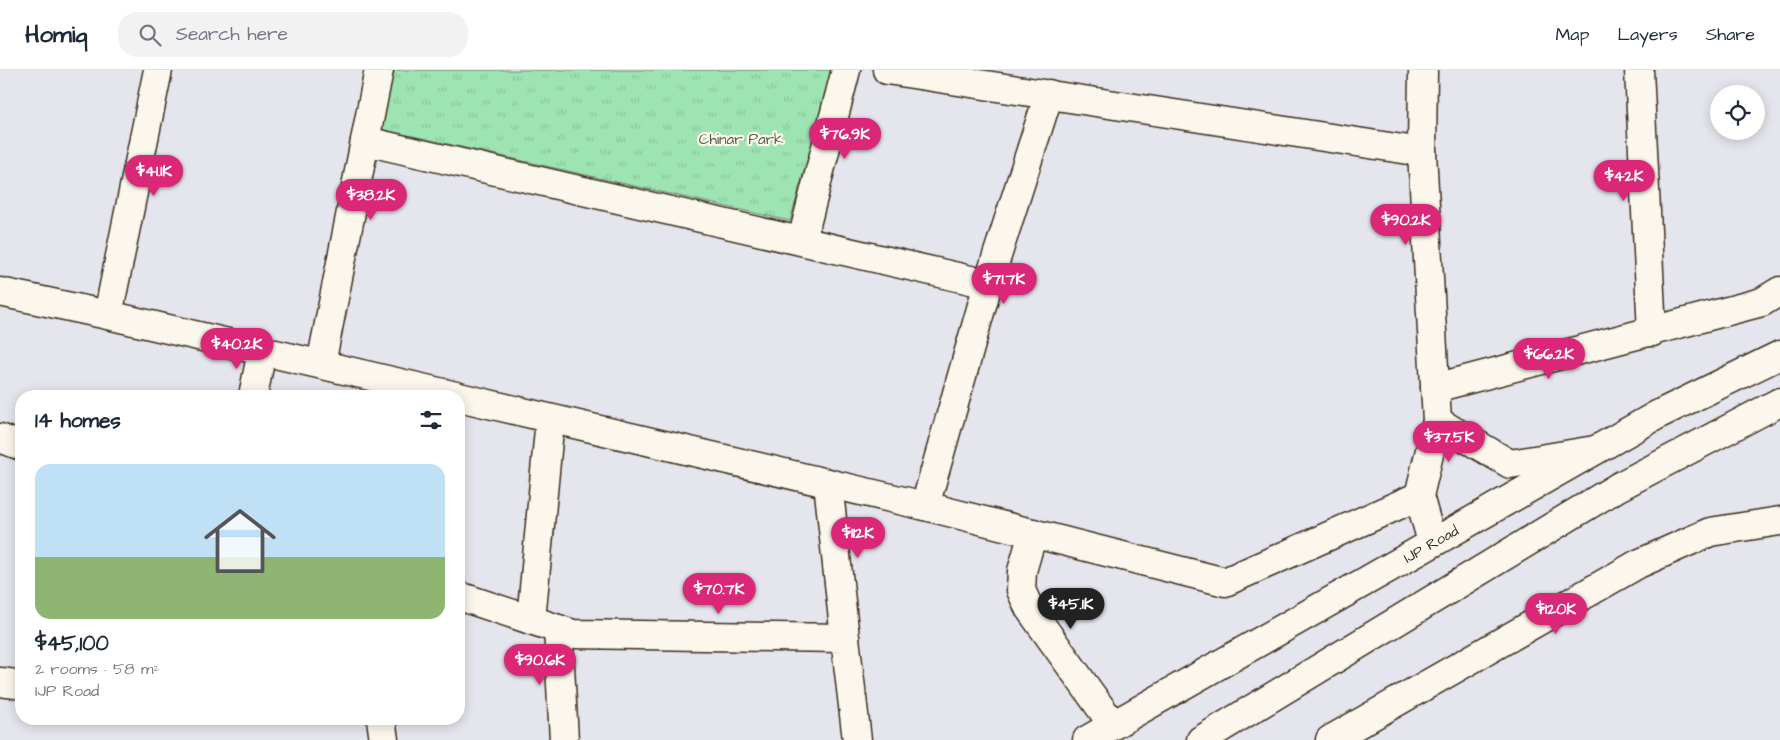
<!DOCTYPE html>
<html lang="en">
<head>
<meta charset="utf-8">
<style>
  body { margin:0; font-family:"Architects Daughter",sans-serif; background:#f2f2f3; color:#1f2937; height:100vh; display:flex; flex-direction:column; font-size:19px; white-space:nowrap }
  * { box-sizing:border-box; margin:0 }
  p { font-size:16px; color:#747a83 }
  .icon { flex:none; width:28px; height:28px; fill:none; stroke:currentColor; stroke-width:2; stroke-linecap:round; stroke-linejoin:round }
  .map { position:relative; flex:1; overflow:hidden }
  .sheet { position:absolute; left:15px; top:320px; width:450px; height:335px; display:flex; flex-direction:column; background:#fff; border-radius:20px; box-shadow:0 2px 12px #0003 }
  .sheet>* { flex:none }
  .fabs { position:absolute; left:1710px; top:15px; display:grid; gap:10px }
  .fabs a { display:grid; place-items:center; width:55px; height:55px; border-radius:50%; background:#fff; box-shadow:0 2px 12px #0003; font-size:25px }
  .price { position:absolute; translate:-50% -42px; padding:0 11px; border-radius:18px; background:#db2777; color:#fff; font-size:16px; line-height:32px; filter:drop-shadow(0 1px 2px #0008) }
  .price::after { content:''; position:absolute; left:50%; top:30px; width:15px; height:11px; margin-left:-8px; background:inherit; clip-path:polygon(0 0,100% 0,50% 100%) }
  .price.selected { background:#222; color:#fff }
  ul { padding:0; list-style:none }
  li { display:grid; align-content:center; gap:10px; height:265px; padding:0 20px }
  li+li { border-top:1px solid #e0e1e3 }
  li span { display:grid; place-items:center; height:155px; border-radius:15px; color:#555 }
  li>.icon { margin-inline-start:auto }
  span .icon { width:90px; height:90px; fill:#fffc; stroke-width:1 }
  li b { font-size:21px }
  h2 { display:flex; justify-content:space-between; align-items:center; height:60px; padding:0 20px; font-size:21px }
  header { display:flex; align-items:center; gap:30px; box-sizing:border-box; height:70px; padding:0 25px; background:#fff; border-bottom:1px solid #e0e1e3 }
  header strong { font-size:24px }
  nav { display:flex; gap:28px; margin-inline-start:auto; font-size:18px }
  .search { width:350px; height:45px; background:#f2f2f3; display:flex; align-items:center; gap:12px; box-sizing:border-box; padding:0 18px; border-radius:20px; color:#747a83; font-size:19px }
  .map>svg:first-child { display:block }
  .grass { fill:url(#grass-tufts); stroke:#6c8768 }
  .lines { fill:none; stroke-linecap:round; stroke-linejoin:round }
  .minor-casing { stroke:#3b2a1e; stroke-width:31 }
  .tertiary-casing { stroke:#3b2a1e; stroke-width:31 }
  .trunk-casing { stroke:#3b2a1e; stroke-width:31 }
  .minor { stroke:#fbf7ec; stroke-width:28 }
  .tertiary { stroke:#fbf7ec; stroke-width:28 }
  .trunk { stroke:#fbf7ec; stroke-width:28 }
  .labels { text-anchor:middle; stroke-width:4.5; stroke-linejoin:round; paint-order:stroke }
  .park-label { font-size:15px; fill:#545843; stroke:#fbf7ec }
  .street-label { font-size:15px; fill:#3b2a1e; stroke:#fbf7ec }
</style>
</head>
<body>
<header>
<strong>Homiq</strong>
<div class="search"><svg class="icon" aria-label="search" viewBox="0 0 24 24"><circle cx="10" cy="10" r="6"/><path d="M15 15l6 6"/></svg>Search here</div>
<nav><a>Map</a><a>Layers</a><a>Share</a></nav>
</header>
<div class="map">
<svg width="1780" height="670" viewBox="0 0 1780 670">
  <defs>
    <pattern id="grass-tufts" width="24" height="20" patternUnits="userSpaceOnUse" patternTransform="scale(1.25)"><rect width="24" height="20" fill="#9de4b2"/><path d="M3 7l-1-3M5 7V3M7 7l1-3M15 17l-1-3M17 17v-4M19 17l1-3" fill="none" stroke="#88c499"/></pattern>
  </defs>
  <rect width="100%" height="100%" fill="#e5e6ed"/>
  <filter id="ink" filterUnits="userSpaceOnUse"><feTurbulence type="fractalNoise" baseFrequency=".02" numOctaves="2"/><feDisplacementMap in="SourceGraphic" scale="10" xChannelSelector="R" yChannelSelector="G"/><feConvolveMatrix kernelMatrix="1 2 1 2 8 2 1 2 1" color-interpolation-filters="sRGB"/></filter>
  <g filter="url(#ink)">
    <polygon class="grass" points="392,0 833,0 790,151 377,58"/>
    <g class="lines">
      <g class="minor-casing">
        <g id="minor">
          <polyline points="887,0 1422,82"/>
          <polyline points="1423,0 1422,82 1437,351 1419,426 1432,472"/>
          <polyline points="1639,0 1652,262"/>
          <polyline points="365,71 988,214"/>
          <polyline points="802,170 846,0"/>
          <polyline points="0,222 108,245 456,326"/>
          <polyline points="108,245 158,0"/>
          <polyline points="321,294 379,0"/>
          <polyline points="1435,318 1762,232 1780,221"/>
          <polyline points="253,326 262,281"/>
          <polyline points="459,327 925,436 1225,512 1419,426"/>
          <polyline points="1437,351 1510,394 1595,380"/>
          <polyline points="0,368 21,376"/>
          <polyline points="828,413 845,568"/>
          <polyline points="925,436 988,214 1049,24"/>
          <polyline points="1033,463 1022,501 1021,520 1029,538 1113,655"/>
          <polyline points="459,526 573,564 845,568 857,670"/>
          <polyline points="531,550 550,349"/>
          <polyline points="558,559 564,670"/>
          <polyline points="0,612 16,614"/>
          <polyline points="381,649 384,670"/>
        </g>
      </g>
      <g class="tertiary-casing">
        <polyline id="tertiary" points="1330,670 1638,494 1710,462 1780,451"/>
      </g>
      <g class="trunk-casing">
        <g id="trunk">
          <path id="s1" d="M1087 670 1659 344 1780 285"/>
          <polyline points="1201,670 1618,417 1780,332"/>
        </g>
      </g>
      <use href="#minor" class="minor"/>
      <use href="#tertiary" class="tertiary"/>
      <use href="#trunk" class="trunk"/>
    </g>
  </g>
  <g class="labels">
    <g class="park-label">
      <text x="741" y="74">Chinar Park</text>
    </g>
    <g class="street-label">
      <text dy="5" stroke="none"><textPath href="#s1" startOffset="396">IJP Road</textPath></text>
    </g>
  </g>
</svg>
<div class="fabs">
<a><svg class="icon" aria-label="locate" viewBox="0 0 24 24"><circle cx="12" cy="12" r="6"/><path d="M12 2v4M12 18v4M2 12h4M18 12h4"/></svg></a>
</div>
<b class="price" style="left:845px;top:90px">$76.9K</b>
<b class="price" style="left:154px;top:127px">$41.1K</b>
<b class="price" style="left:1624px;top:132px">$42K</b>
<b class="price" style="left:371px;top:151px">$38.2K</b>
<b class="price" style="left:1406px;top:176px">$90.2K</b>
<b class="price" style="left:1004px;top:235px">$71.7K</b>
<b class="price" style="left:237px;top:300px">$40.2K</b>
<b class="price" style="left:1549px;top:310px">$66.2K</b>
<b class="price" style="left:1449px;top:393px">$37.5K</b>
<b class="price" style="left:858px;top:489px">$112K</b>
<b class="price" style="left:719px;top:545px">$70.7K</b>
<b class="price selected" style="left:1071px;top:560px">$45.1K</b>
<b class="price" style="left:1556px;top:565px">$120K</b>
<b class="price" style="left:540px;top:616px">$90.6K</b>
<section class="sheet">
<h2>14 homes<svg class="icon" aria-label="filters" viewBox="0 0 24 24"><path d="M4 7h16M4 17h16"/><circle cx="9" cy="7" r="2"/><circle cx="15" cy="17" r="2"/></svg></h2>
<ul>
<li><span style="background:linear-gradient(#bfe0f5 60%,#8fb573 0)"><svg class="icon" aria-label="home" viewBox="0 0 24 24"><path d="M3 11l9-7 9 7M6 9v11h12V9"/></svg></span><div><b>$45,100</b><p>2 rooms · 58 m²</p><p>IJP Road</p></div></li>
</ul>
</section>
</div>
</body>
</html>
